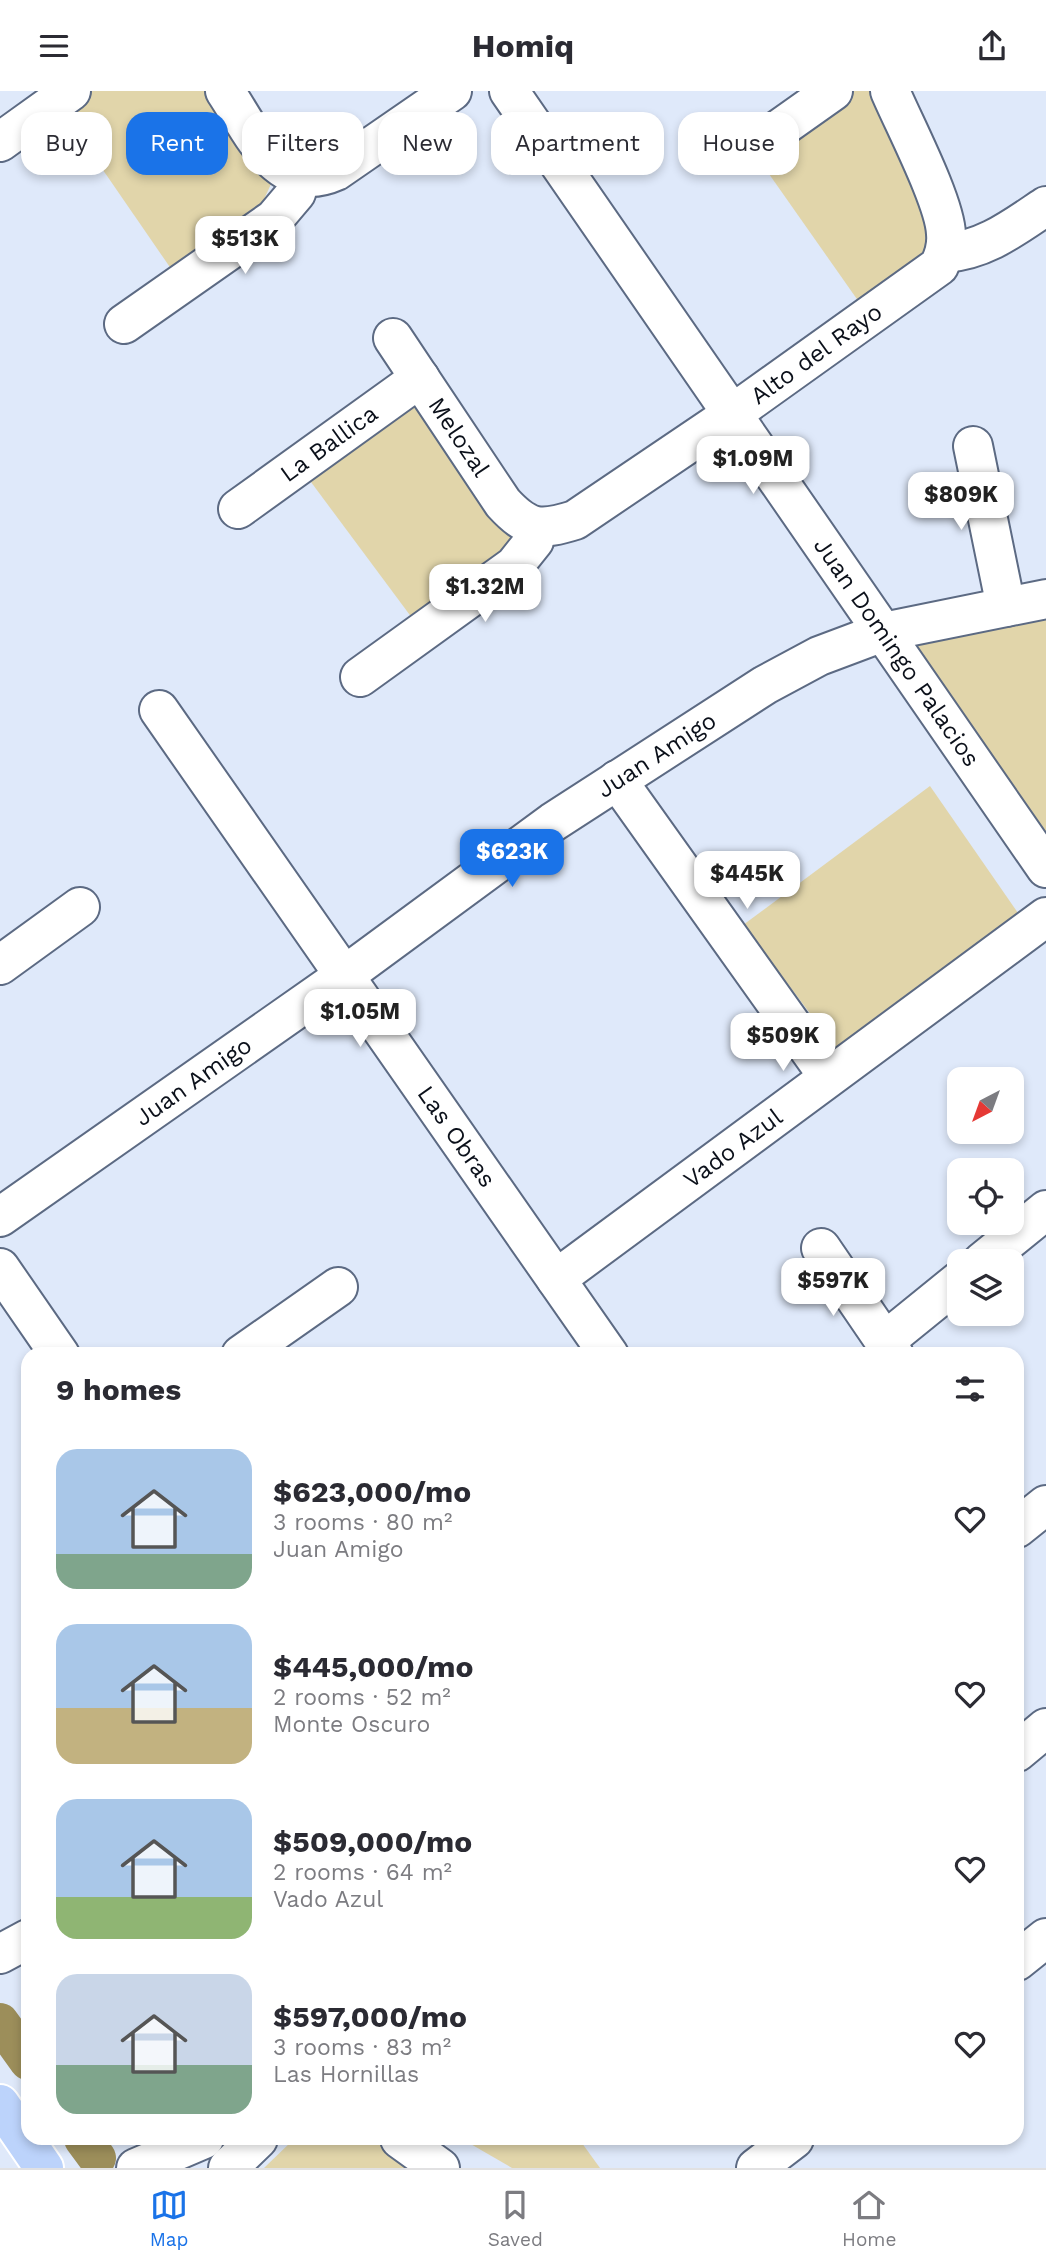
<!DOCTYPE html>
<html lang="en">
<head>
<meta charset="utf-8">
<style>
  body { margin:0; font-family:"Work Sans",sans-serif; background:#f2f2f3; color:#2b2b33; height:100vh; display:flex; flex-direction:column; font-size:26px; white-space:nowrap }
  * { box-sizing:border-box; margin:0 }
  p { font-size:23px; color:#7c7c81 }
  .icon { flex:none; width:38px; height:38px; fill:none; stroke:currentColor; stroke-width:2; stroke-linecap:round; stroke-linejoin:round }
  .map { position:relative; flex:1; overflow:hidden }
  .side { position:absolute; left:21px; top:1256px; width:1003px; height:798px; display:flex; flex-direction:column; background:#fff; border-radius:21px; box-shadow:0 4px 10px #0003 }
  .side>* { flex:none }
  .guide { position:absolute; left:21px; top:21px; width:1004px; height:63px; display:flex; gap:14px }
  .needle { width:46px; rotate:221deg }
  .tools { position:absolute; left:947px; top:976px; display:grid; gap:14px }
  .tools a { display:grid; place-items:center; width:77px; height:77px; border-radius:14px; background:#fff; box-shadow:0 4px 10px #0003; font-size:35px }
  .price { position:absolute; translate:-50% -60px; padding:0 16px; border-radius:14px; background:#fff; color:#222; font-size:23px; line-height:46px; filter:drop-shadow(0 2px 4px #0008) }
  .price::after { content:''; position:absolute; left:50%; top:42px; width:21px; height:16px; margin-left:-10px; background:inherit; clip-path:polygon(0 0,100% 0,50% 100%) }
  .price.selected { background:#1a73e8; color:#fff }
  ul { padding:0; list-style:none }
  li { display:flex; align-items:center; gap:21px; height:175px; padding:0 35px }
  li span { display:grid; place-items:center; flex:none; width:196px; height:140px; border-radius:21px; color:#555 }
  li>.icon { margin-inline-start:auto }
  span .icon { width:84px; height:84px; fill:#fffc; stroke-width:1 }
  li b { font-size:30px }
  h2 { display:flex; justify-content:space-between; align-items:center; height:84px; padding:0 35px; font-size:30px }
  .chip { padding:0 24px; border-radius:21px; background:#fff; box-shadow:0 4px 10px #0003; font-size:24px; line-height:63px }
  .chip.selected { background:#1a73e8; color:#fff }
  header { display:flex; justify-content:space-between; align-items:center; height:91px; padding:0 35px; background:#fff; font-size:32px; font-weight:700 }
  .tab-bar { display:flex; justify-content:space-around; align-items:center; height:98px; border-top:2px solid #e1e1e2; background:#fff; font-size:19px; color:#7c7c81 }
  .tab-bar a { display:grid; justify-items:center; gap:4px }
  .tab-bar .selected { color:#1a73e8 }
  .map>svg:first-child { display:block }
  .green { fill:#e1d5aa }
  .lines { fill:none; stroke-linecap:round; stroke-linejoin:round }
  .canal { stroke:#9c8e5a; stroke-width:38 }
  .minor-casing { stroke:#5c6a83; stroke-width:42 }
  .major-casing { stroke:#fff; stroke-width:42 }
  .minor { stroke:#fff; stroke-width:38 }
  .major { stroke:#bcd3fb; stroke-width:38 }
  .labels { text-anchor:middle; stroke-width:5; stroke-linejoin:round; paint-order:stroke }
  .street-label { font-size:24px; fill:#0b101a; stroke:#fff }
</style>
</head>
<body>
<header><svg class="icon" aria-label="menu" viewBox="0 0 24 24"><path d="M4 6h16M4 12h16M4 18h16"/></svg>Homiq<svg class="icon" aria-label="share" viewBox="0 0 24 24"><path d="M12 15V3M7 8l5-5 5 5M5 13v7h14v-7"/></svg></header>
<div class="map">
<svg width="1046" height="2077" viewBox="0 0 1046 2077">
  <rect width="100%" height="100%" fill="#dfe9fa"/>
  <g class="green">
    <polygon points="90,0 214,0 272,91 252,134 176,185 63,21"/>
    <polygon points="845,0 883,0 938,157 866,221 755,63"/>
    <polygon points="416,309 512,448 499,474 418,535 305,383"/>
    <polygon points="1046,521 1046,761 898,548"/>
    <polygon points="930,695 1020,825 837,958 743,834"/>
    <polygon points="294,2048 446,2048 416,2077 264,2077"/>
    <polygon points="462,2048 579,2048 600,2077 512,2077"/>
  </g>
  <g class="lines">
    <g class="canal">
      <polyline points="0,1931 28,1970"/>
      <polyline points="83,2048 97,2067"/>
    </g>
    <g class="minor-casing">
      <g id="minor">
        <path d="M225 0C252 40 278 106 336 80L452 0"/>
        <path id="s1" d="M509 0 1046 777"/>
        <polyline points="0,51 71,0"/>
        <polyline points="751,58 833,0"/>
        <path d="M945 162C985 159 1013 137 1046 115"/>
        <polyline points="124,233 274,128 296,102 301,86"/>
        <path id="s2" d="M393 247 503 412C528 439 540 440 575 429L732 323 939 175C944 165 947 154 946 143 945 111 904 33 890 0"/>
        <polyline points="973,355 1006,516"/>
        <path id="s3" d="M238 418 420 287"/>
        <polyline points="360,586 514,475 534,450 534,436"/>
        <path id="s4" d="M159 619 609 1264"/>
        <polyline points="617,689 828,985"/>
        <polyline points="0,874 80,816"/>
        <path id="s5" d="M0 1126 345 884 553 731 765 594 819 565 883 541 1046 508"/>
        <polyline points="821,1157 894,1264"/>
        <polyline points="982,1171 1046,1119"/>
        <polyline points="0,1177 60,1264"/>
        <path id="s6" d="M556 1188 1046 826"/>
        <polyline points="885,1250 959,1190"/>
        <polyline points="241,1264 338,1196"/>
        <polyline points="1017,1437 1046,1414"/>
        <polyline points="1017,1661 1046,1637"/>
        <polyline points="0,1863 28,1848"/>
        <polyline points="1017,1870 1046,1847"/>
        <polyline points="400,2048 440,2077"/>
        <polyline points="136,2077 204,2048"/>
        <polyline points="228,2077 258,2048"/>
        <polyline points="756,2077 794,2048"/>
      </g>
    </g>
    <g class="major-casing">
      <polyline id="major" points="0,2013 44,2077"/>
    </g>
    <use href="#minor" class="minor"/>
    <use href="#major" class="major"/>
  </g>
  <g class="labels">
    <g class="street-label">
      <text dy="8" stroke="none"><textPath href="#s2" startOffset="572">Alto del Rayo</textPath></text>
      <text dy="8" stroke="none"><textPath href="#s2" startOffset="119">Melozal</textPath></text>
      <text dy="8" stroke="none"><textPath href="#s3" startOffset="112">La Ballica</textPath></text>
      <text dy="8" stroke="none"><textPath href="#s1" startOffset="682">Juan Domingo Palacios</textPath></text>
      <text dy="8" stroke="none"><textPath href="#s5" startOffset="803">Juan Amigo</textPath></text>
      <text dy="8" stroke="none"><textPath href="#s5" startOffset="236">Juan Amigo</textPath></text>
      <text dy="8" stroke="none"><textPath href="#s4" startOffset="520">Las Obras</textPath></text>
      <text dy="8" stroke="none"><textPath href="#s6" startOffset="220">Vado Azul</textPath></text>
    </g>
  </g>
</svg>
<div class="tools">
<a><svg class="needle" viewBox="-14 -14 28 28"><path d="M0-13l5 13h-10z" fill="#e53935"/><path d="M0 13l5-13h-10z" fill="#7c7c81"/></svg></a>
<a><svg class="icon" aria-label="locate" viewBox="0 0 24 24"><circle cx="12" cy="12" r="6"/><path d="M12 2v4M12 18v4M2 12h4M18 12h4"/></svg></a>
<a><svg class="icon" aria-label="layers" viewBox="0 0 24 24"><path d="M12 4l9 5-9 5-9-5zM3 14l9 5 9-5"/></svg></a>
</div>
<b class="price" style="left:245px;top:185px">$513K</b>
<b class="price" style="left:753px;top:405px">$1.09M</b>
<b class="price" style="left:961px;top:441px">$809K</b>
<b class="price" style="left:485px;top:533px">$1.32M</b>
<b class="price selected" style="left:512px;top:798px">$623K</b>
<b class="price" style="left:747px;top:820px">$445K</b>
<b class="price" style="left:360px;top:958px">$1.05M</b>
<b class="price" style="left:783px;top:982px">$509K</b>
<b class="price" style="left:833px;top:1227px">$597K</b>
<div class="guide">
<a class="chip">Buy</a>
<a class="chip selected">Rent</a>
<a class="chip">Filters</a>
<a class="chip">New</a>
<a class="chip">Apartment</a>
<a class="chip">House</a>
</div>
<section class="side">
<h2>9 homes<svg class="icon" aria-label="filters" viewBox="0 0 24 24"><path d="M4 7h16M4 17h16"/><circle cx="9" cy="7" r="2"/><circle cx="15" cy="17" r="2"/></svg></h2>
<ul>
<li><span style="background:linear-gradient(#a9c7e8 75%,#7fa58c 0)"><svg class="icon" aria-label="home" viewBox="0 0 24 24"><path d="M3 11l9-7 9 7M6 9v11h12V9"/></svg></span><div><b>$623,000/mo</b><p>3 rooms · 80 m²</p><p>Juan Amigo</p></div><svg class="icon" aria-label="heart" viewBox="0 0 24 24"><path d="M12 20l-8-8c-3-5 5-10 8-4 3-6 11-1 8 4z"/></svg></li>
<li><span style="background:linear-gradient(#a9c7e8 60%,#c2b280 0)"><svg class="icon" aria-label="home" viewBox="0 0 24 24"><path d="M3 11l9-7 9 7M6 9v11h12V9"/></svg></span><div><b>$445,000/mo</b><p>2 rooms · 52 m²</p><p>Monte Oscuro</p></div><svg class="icon" aria-label="heart" viewBox="0 0 24 24"><path d="M12 20l-8-8c-3-5 5-10 8-4 3-6 11-1 8 4z"/></svg></li>
<li><span style="background:linear-gradient(#a9c7e8 70%,#8fb573 0)"><svg class="icon" aria-label="home" viewBox="0 0 24 24"><path d="M3 11l9-7 9 7M6 9v11h12V9"/></svg></span><div><b>$509,000/mo</b><p>2 rooms · 64 m²</p><p>Vado Azul</p></div><svg class="icon" aria-label="heart" viewBox="0 0 24 24"><path d="M12 20l-8-8c-3-5 5-10 8-4 3-6 11-1 8 4z"/></svg></li>
<li><span style="background:linear-gradient(#c9d6e8 65%,#7fa58c 0)"><svg class="icon" aria-label="home" viewBox="0 0 24 24"><path d="M3 11l9-7 9 7M6 9v11h12V9"/></svg></span><div><b>$597,000/mo</b><p>3 rooms · 83 m²</p><p>Las Hornillas</p></div><svg class="icon" aria-label="heart" viewBox="0 0 24 24"><path d="M12 20l-8-8c-3-5 5-10 8-4 3-6 11-1 8 4z"/></svg></li>
</ul>
</section>
</div>
<nav class="tab-bar">
<a class="selected"><svg class="icon" aria-label="map" viewBox="0 0 24 24"><path d="M3 6l6-2 6 2 6-2v14l-6 2-6-2-6 2zM9 4v14M15 6v14"/></svg>Map</a>
<a><svg class="icon" aria-label="saved" viewBox="0 0 24 24"><path d="M7 4h10v16l-5-4-5 4z"/></svg>Saved</a>
<a><svg class="icon" aria-label="home" viewBox="0 0 24 24"><path d="M3 11l9-7 9 7M6 9v11h12V9"/></svg>Home</a>
</nav>
</body>
</html>
